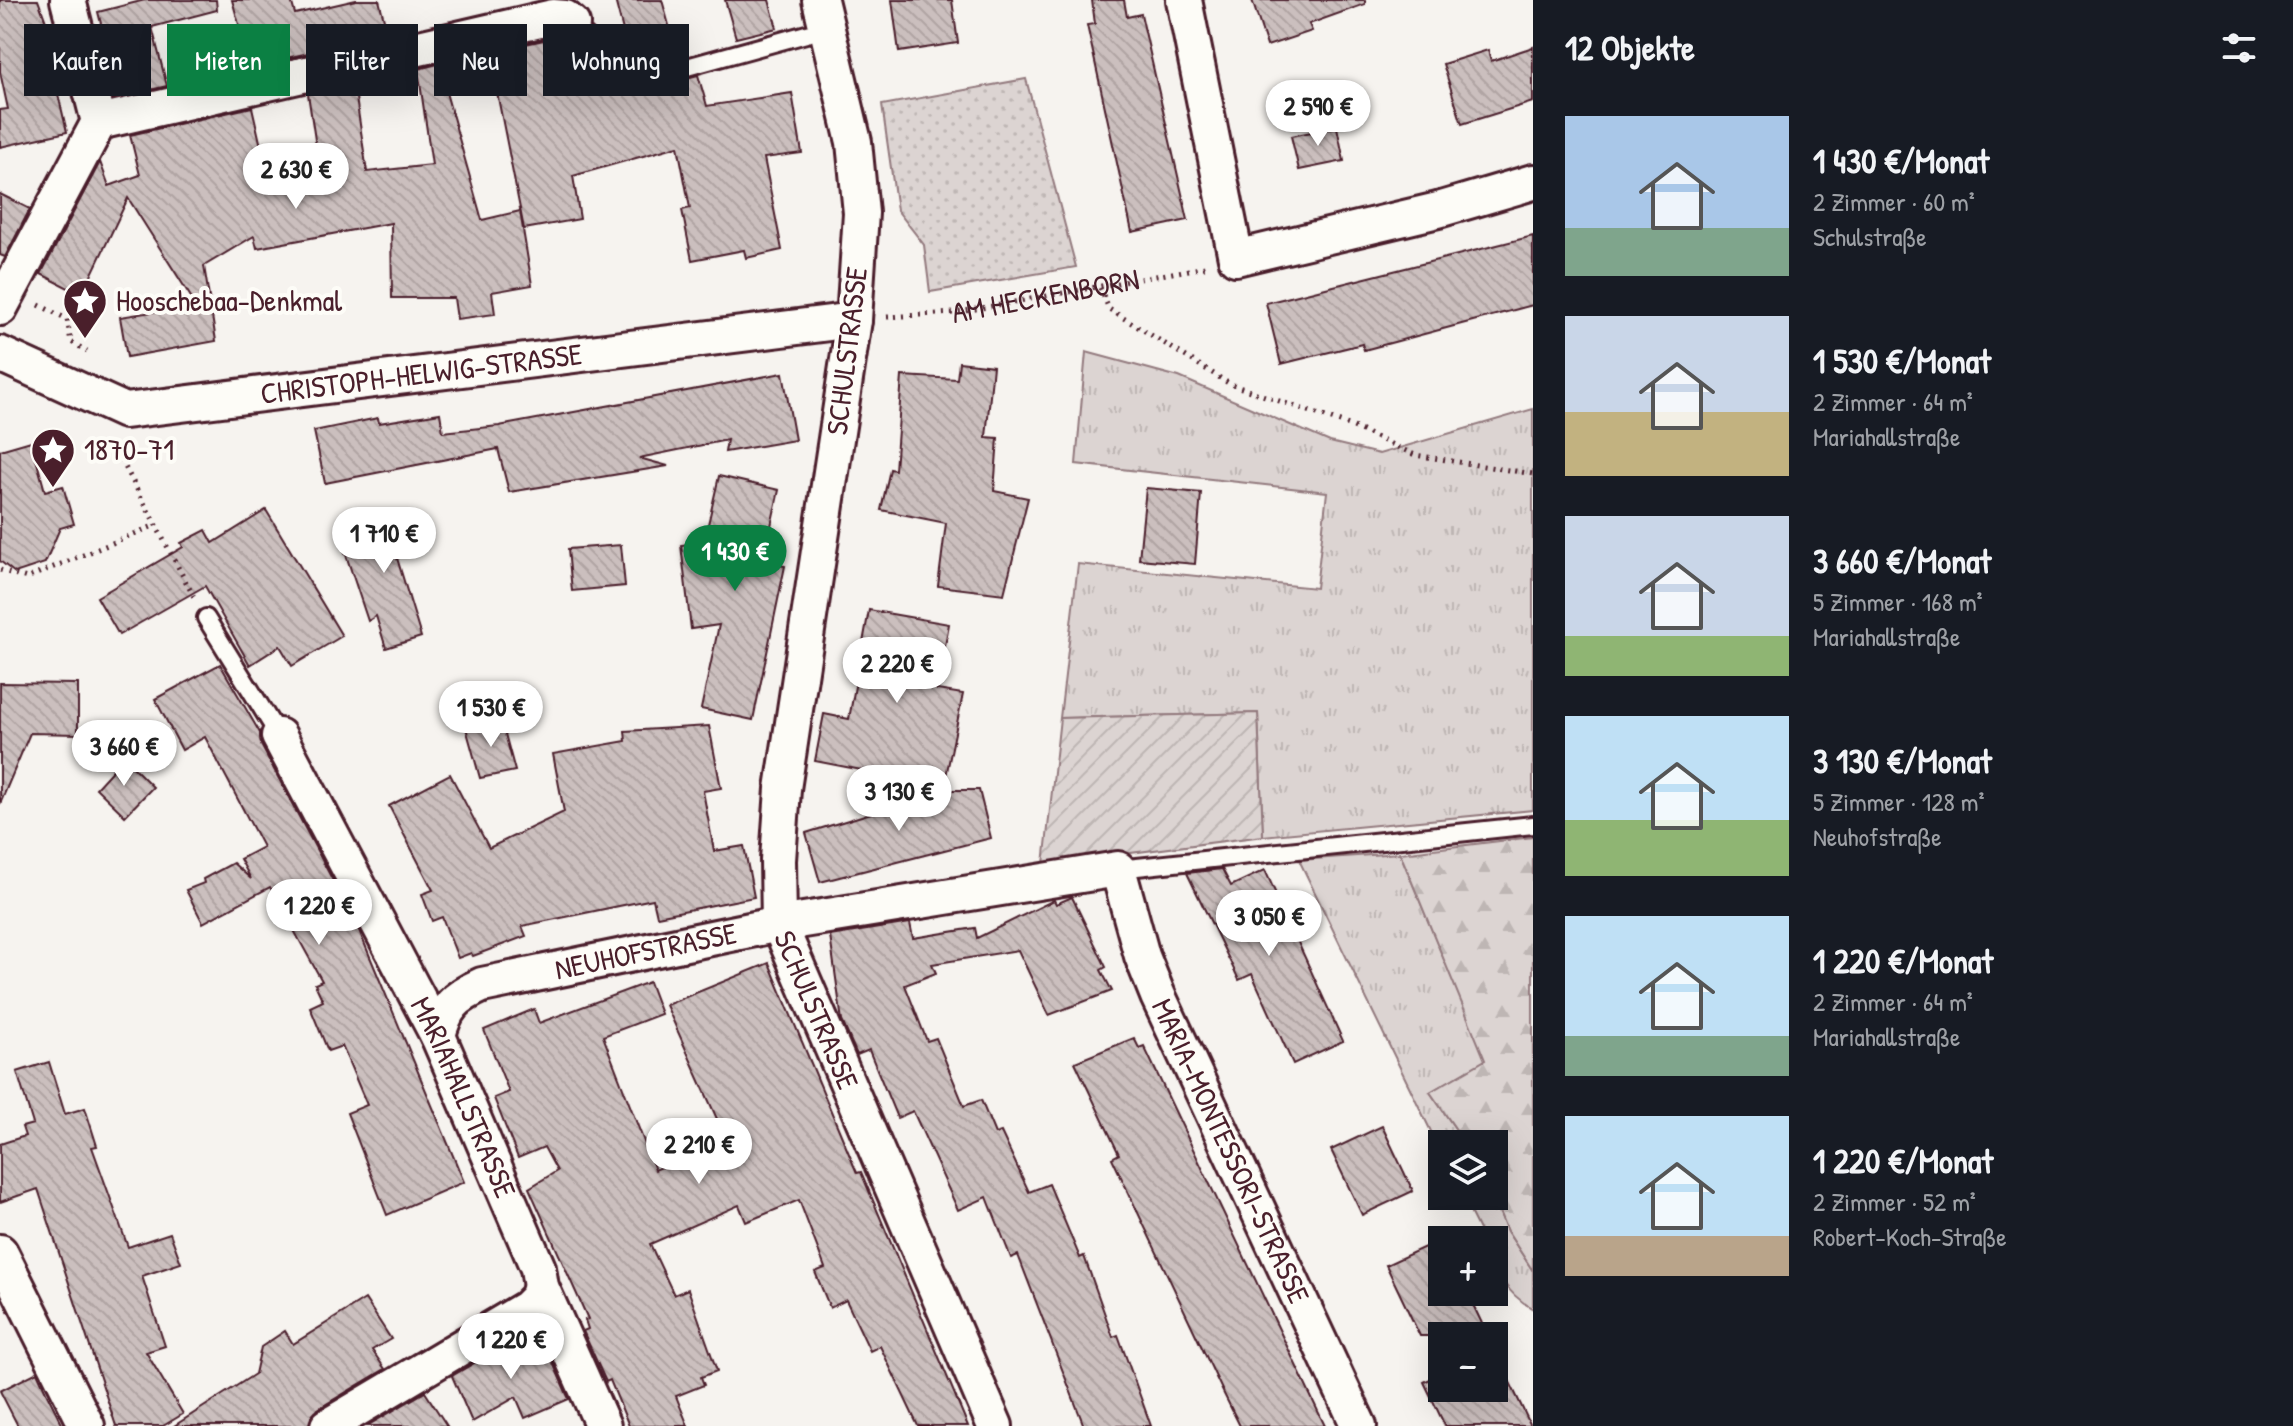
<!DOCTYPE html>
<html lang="de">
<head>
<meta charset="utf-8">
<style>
  body { margin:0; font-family:"Patrick Hand",sans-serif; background:#242831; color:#f1f3f6; height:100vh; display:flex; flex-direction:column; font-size:30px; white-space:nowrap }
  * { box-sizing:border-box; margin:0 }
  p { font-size:26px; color:#9ea1a6 }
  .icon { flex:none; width:44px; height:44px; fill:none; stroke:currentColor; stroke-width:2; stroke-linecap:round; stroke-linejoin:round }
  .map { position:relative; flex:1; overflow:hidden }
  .side { display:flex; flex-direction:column; background:#171b24; width:760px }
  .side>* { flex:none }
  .guide { position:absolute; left:24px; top:24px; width:760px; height:72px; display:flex; gap:16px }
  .fabs { position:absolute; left:1428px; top:1130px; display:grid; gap:16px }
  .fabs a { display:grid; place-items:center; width:80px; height:80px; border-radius:0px; background:#171b24; box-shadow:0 8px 32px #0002; font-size:40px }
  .price { position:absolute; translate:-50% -68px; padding:0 18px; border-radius:28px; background:#fff; color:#222; font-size:26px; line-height:52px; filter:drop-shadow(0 2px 4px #0008) }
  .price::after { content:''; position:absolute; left:50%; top:48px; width:24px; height:18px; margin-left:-12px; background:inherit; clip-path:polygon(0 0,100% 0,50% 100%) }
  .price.active { background:#0b8043; color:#fff }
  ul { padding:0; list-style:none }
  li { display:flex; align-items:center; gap:24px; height:200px; padding:0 32px }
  li span { display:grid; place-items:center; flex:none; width:224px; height:160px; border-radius:0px; color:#555 }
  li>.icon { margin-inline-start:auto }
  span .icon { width:96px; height:96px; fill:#fffc; stroke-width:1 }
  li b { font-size:34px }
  h2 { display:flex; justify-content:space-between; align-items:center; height:96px; padding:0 32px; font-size:34px }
  .pill { padding:0 28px; border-radius:0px; background:#171b24; box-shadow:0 8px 32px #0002; font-size:28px; line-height:72px }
  .pill.active { background:#0b8043; color:#fff }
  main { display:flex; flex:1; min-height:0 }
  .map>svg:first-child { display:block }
  .grass { fill:url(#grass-tufts); stroke:#937a7e; stroke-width:2 }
  .forest { fill:url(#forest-firs); stroke:#937a7e; stroke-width:2 }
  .park { fill:url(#park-dots); stroke:#937a7e; stroke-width:2 }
  .garden { fill:url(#garden-furrows); stroke:#937a7e; stroke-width:2 }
  .building { fill:url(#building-back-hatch); stroke:#4a1f2b; stroke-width:2 }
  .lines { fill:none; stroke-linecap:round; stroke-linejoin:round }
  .service-casing { stroke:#4a1f2b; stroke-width:22 }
  .minor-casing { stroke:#4a1f2b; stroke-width:40 }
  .path { stroke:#4a1f2b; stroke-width:5; stroke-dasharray:2 6; stroke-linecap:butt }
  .service { stroke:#fdfcf7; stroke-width:16 }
  .minor { stroke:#fdfcf7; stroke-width:34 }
  .labels { text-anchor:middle; stroke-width:8; stroke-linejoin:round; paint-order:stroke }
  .street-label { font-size:30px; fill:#4a1f2b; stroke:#fdfcf7 }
  .poi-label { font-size:30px; fill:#4a1f2b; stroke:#fdfcf7; text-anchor:start }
</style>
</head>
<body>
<main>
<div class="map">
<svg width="1533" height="1426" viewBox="0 0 1533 1426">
  <defs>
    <pattern id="grass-tufts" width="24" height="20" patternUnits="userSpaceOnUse" patternTransform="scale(2)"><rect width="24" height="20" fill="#dcd4d2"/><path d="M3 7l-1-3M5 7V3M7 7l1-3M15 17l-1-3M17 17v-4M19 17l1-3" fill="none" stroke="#beb6b4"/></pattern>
    <pattern id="forest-firs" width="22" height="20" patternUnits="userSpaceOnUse" patternTransform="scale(2)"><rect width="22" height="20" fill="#dcd4d2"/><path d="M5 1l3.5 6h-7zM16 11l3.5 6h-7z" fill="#beb6b4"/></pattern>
    <pattern id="park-dots" width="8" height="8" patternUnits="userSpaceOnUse" patternTransform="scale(2)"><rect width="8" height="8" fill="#dcd4d2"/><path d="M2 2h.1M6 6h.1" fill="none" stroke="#beb6b4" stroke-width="1.8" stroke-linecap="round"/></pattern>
    <pattern id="garden-furrows" width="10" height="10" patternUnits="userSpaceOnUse" patternTransform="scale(2)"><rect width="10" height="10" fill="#dcd4d2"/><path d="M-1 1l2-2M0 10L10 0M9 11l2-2" fill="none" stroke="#beb6b4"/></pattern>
    <pattern id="building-back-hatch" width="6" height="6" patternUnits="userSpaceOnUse" patternTransform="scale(2)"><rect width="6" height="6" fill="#cbbfbe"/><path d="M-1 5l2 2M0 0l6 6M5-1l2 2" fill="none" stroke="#b0a4a3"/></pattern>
  </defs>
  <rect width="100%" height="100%" fill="#f6f3ef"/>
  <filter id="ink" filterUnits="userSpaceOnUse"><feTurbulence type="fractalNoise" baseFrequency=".0125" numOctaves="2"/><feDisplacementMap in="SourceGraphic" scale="16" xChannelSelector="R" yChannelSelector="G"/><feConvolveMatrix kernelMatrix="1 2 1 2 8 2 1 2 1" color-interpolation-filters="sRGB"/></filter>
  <g filter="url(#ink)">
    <g class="grass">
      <polygon points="1086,352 1179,377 1330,442 1379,454 1533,409 1533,810 1263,836 1258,713 1060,718 1078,564 1316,588 1327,492 1076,464"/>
      <polygon points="1400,853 1486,1060 1430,1092 1466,1144 1442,1144 1442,1154 1299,860"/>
      <path d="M1462 1196H1493L1507 1231 1533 1271V1309C1505 1292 1494 1274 1494 1240H1484Z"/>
    </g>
    <polygon class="forest" points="1533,837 1533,1271 1507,1231 1493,1196 1494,1144 1466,1144 1430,1092 1485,1060 1400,853"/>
    <polygon class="park" points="1026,79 1076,267 930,292 924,245 897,210 882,105"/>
    <polygon class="garden" points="1258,713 1263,836 1044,864 1060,718"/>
    <g class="building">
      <polygon points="0,0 38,0 70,87 57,90 67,132 0,147 0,110 8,109 0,72"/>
      <polygon points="145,0 216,0 217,10 152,27 167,86 120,97 98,12"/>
      <polygon points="232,0 291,0 295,14 356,0 379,0 388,35 251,66"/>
      <polygon points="615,0 662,0 678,58 639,69 609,42 625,38"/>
      <polygon points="725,0 769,0 777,28 736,38"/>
      <polygon points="892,0 952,0 958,43 899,52"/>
      <polygon points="1092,0 1124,0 1127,17 1141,14 1188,220 1132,232 1087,25 1095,24"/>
      <polygon points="1252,0 1365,0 1365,4 1309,24 1312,31 1267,46"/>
      <polygon points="544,40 547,58 583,49 634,92 698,75 707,106 792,93 802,153 764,158 782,250 746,258 744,250 692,260 682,210 690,208 678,146 573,176 580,219 524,229 489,52"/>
      <polygon points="1533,47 1533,102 1462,124 1443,64 1488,50 1491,61"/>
      <polygon points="438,64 482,220 520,211 532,285 492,292 495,314 457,319 454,298 392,298 391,223 257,248 254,236 204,266 216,341 127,357 120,317 196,305 128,198 82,295 41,274 100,162 109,186 140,175 130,135 252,107 265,164 317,153 308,94 354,84 367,172 432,165 418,69"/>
      <polygon points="1337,127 1344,161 1299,170 1291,136"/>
      <polygon points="0,194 30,209 5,257 0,255"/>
      <polygon points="1533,236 1533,305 1364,350 1362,344 1281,364 1266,303"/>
      <polygon points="959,362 993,366 986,437 998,438 994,491 1028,498 1004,594 938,586 946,523 881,510 890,469 895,470 902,376 957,379"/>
      <polygon points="783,373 795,440 725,452 727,440 639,458 668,466 509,492 498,449 325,483 314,431 378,418 379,423 440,413 443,432 499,426"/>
      <polygon points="31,441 45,491 63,486 74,524 60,528 45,563 15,573 0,561 0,450"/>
      <polygon points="719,476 779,490 763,562 785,566 753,720 701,709 719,625 691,629 681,545 704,542"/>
      <polygon points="1146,488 1201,493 1195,564 1139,559"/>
      <polygon points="266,510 342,636 292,666 280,646 250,665 205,586 119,635 97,597 183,547 181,543 206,530 213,543"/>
      <polygon points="406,512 419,550 397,558 421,637 386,648 376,616 368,621 339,534"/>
      <polygon points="621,545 625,586 572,591 568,549"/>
      <polygon points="869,610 949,624 937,690 963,694 944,786 815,761 824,714 849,719"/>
      <polygon points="220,664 260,733 261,745 358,928 464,1182 387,1215 347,1113 367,1105 342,1046 328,1051 310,1007 323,1001 315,984 322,981 270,887 203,923 186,890 204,883 203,879 233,863 251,879 240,859 263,847 205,737 182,750 155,699"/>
      <polygon points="0,683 78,684 78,734 30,733 0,804"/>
      <polygon points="501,719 515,771 480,778 466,728"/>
      <polygon points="709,726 721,788 703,791 714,851 744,846 754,897 657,916 653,899 522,926 526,936 473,956 471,953 458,958 442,917 432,921 422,894 433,890 389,806 450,774 489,848 564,812 553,754 626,741 625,731"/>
      <polygon points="118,764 130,764 153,787 125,816 96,788"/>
      <polygon points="946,790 979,790 991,838 820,882 806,833"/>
      <polygon points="1222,869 1231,886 1265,870 1343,1041 1293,1064 1252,974 1239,980 1187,873"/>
      <polygon points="1072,897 1106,967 1101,970 1112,991 1049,1015 1018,950 932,964 936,973 905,985 927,1041 936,1038 964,1106 981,1100 995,1134 1001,1132 1029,1192 1049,1184 1080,1258 1084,1256 1113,1337 1118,1335 1151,1426 1084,1426 1018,1255 1011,1258 987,1197 958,1210 913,1111 897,1118 869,1050 857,1055 842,1021 830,936 910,923 913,938 975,928 977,938 1054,900 1056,904"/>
      <polygon points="769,963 857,1173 861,1172 968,1426 918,1426 880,1346 870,1351 846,1300 830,1308 815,1272 825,1268 799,1200 746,1222 739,1205 650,1244 674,1295 688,1289 717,1371 701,1377 704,1385 676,1396 688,1426 629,1426 610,1380 606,1382 583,1331 588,1329 585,1320 588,1319 529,1188 557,1171 544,1147 518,1158 494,1098 509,1092 484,1030 534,1009 539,1023 649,982 661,1014 603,1036 655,1170 726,1139 666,1005"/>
      <polygon points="1134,1038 1139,1048 1144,1046 1325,1426 1240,1426 1223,1392 1112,1158 1119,1154 1075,1062"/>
      <polygon points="49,1062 65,1114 85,1108 97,1146 92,1147 128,1247 170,1233 181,1263 142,1276 165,1346 146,1352 183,1414 163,1426 116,1426 38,1189 0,1202 0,1144 25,1136 22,1127 33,1124 17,1072"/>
      <polygon points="1382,1126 1413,1191 1362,1215 1331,1150"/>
      <polygon points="1442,1239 1442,1292 1467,1292 1488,1336 1420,1336 1386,1265"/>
      <polygon points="365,1299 391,1339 372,1350 385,1369 318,1409 308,1426 174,1426 255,1374 261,1347 285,1331 293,1344"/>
      <polygon points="526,1333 534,1353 546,1347 569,1399 525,1418 516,1397 472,1422 452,1376"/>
      <polygon points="1494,1349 1531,1426 1445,1426 1424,1382 1442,1373 1442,1388 1494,1388"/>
      <polygon points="37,1372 46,1392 63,1426 18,1426 0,1391"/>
      <polygon points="425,1392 447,1426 367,1426"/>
    </g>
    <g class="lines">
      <g class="service-casing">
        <g id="service">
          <polyline points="572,24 636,81 828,28"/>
          <polyline points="206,618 279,736"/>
          <polyline points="1118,869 1533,825"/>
        </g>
      </g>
      <g class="minor-casing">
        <g id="minor">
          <path id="s2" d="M820 0 854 142 861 213 854 320 783 789 778 860 779 924 995 1426"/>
          <polyline points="1184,0 1236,258 1438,210 1533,182"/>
          <polyline points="99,122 553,17 565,18 572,24"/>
          <polyline points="0,308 99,122 68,0"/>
          <path id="s3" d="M0 354 125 411 854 320"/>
          <path id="s4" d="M279 736 438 1036 538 1268 541 1287 603 1426"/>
          <path id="s5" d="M438 1036C445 1007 455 997 482 985L779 924 1118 869 1142 956 1158 996 1359 1426"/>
          <polyline points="0,1252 87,1426"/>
          <polyline points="328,1426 527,1308 537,1298 541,1287"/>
        </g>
      </g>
      <g class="path">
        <polyline points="1100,288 1109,309 1230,384 1349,425 1415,455 1533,474"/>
        <polyline points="39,305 67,319 71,342 87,351"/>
        <path id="s1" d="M887 317 954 313 1205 267"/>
        <polyline points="123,444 124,465 194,597"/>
        <polyline points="0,570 27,578 156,525"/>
      </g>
      <use href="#service" class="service"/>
      <use href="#minor" class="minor"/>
    </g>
  </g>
  <defs>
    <g id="sight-pin" transform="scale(2.3)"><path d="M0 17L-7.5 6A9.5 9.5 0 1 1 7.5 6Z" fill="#4a1f2b" stroke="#fdfcf7"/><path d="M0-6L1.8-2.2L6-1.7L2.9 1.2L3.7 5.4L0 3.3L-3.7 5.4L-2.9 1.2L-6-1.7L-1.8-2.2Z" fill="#fff"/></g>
  </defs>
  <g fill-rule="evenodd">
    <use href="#sight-pin" x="85" y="301"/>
    <use href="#sight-pin" x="53" y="450"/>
  </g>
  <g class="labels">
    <g class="street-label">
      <text dy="10" stroke="none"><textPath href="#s1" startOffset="160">AM HECKENBORN</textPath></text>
      <text transform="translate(847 351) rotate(-83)" y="10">SCHULSTRASSE</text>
      <text dy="10" stroke="none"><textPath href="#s3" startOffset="436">CHRISTOPH-HELWIG-STRASSE</textPath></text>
      <text dy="10" stroke="none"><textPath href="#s5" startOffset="238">NEUHOFSTRASSE</textPath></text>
      <text dy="10" stroke="none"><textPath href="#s2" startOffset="1028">SCHULSTRASSE</textPath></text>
      <text dy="10" stroke="none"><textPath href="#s4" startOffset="406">MARIAHALLSTRASSE</textPath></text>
      <text dy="10" stroke="none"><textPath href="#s5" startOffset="1022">MARIA-MONTESSORI-STRASSE</textPath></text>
    </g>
    <g class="poi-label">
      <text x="116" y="311">Hooschebaa-Denkmal</text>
      <text x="84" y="460">1870-71</text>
    </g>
  </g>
</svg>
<div class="fabs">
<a><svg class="icon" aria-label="layers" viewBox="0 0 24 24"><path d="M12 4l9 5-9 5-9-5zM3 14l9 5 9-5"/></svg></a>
<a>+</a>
<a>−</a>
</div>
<b class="price" style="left:1318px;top:148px">2 590 €</b>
<b class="price" style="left:296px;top:211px">2 630 €</b>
<b class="price" style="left:384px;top:575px">1 710 €</b>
<b class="price active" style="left:735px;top:593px">1 430 €</b>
<b class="price" style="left:897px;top:705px">2 220 €</b>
<b class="price" style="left:491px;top:749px">1 530 €</b>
<b class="price" style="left:124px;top:788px">3 660 €</b>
<b class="price" style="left:899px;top:833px">3 130 €</b>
<b class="price" style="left:319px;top:947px">1 220 €</b>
<b class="price" style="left:1269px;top:958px">3 050 €</b>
<b class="price" style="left:699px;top:1186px">2 210 €</b>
<b class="price" style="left:511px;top:1381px">1 220 €</b>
<div class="guide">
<a class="pill">Kaufen</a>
<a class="pill active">Mieten</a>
<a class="pill">Filter</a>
<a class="pill">Neu</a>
<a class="pill">Wohnung</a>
</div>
</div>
<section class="side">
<h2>12 Objekte<svg class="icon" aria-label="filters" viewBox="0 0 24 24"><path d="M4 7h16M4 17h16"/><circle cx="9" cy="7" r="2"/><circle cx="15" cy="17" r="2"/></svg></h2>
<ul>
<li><span style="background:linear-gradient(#a9c7e8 70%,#7fa58c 0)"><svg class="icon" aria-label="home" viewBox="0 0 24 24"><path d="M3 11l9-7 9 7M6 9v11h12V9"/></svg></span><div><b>1 430 €/Monat</b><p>2 Zimmer · 60 m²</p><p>Schulstraße</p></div></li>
<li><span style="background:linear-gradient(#c9d6e8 60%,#c2b280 0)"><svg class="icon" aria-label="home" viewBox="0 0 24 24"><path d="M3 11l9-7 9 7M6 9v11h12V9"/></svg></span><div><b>1 530 €/Monat</b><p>2 Zimmer · 64 m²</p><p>Mariahallstraße</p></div></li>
<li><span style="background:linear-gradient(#c9d6e8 75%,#8fb573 0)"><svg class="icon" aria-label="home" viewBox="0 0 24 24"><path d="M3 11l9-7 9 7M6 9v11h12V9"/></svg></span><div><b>3 660 €/Monat</b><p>5 Zimmer · 168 m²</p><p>Mariahallstraße</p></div></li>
<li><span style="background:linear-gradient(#bfe0f5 65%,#8fb573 0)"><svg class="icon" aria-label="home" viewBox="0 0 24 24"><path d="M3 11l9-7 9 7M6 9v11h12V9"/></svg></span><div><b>3 130 €/Monat</b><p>5 Zimmer · 128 m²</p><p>Neuhofstraße</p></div></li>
<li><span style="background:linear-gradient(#bfe0f5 75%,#7fa58c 0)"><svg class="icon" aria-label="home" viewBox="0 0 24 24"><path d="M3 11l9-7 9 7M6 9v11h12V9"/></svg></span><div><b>1 220 €/Monat</b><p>2 Zimmer · 64 m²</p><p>Mariahallstraße</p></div></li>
<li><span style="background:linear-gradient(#bfe0f5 75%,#b9a48a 0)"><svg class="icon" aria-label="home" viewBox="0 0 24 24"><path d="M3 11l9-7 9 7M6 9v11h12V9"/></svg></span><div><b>1 220 €/Monat</b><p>2 Zimmer · 52 m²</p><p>Robert-Koch-Straße</p></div></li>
</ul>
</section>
</main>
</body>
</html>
